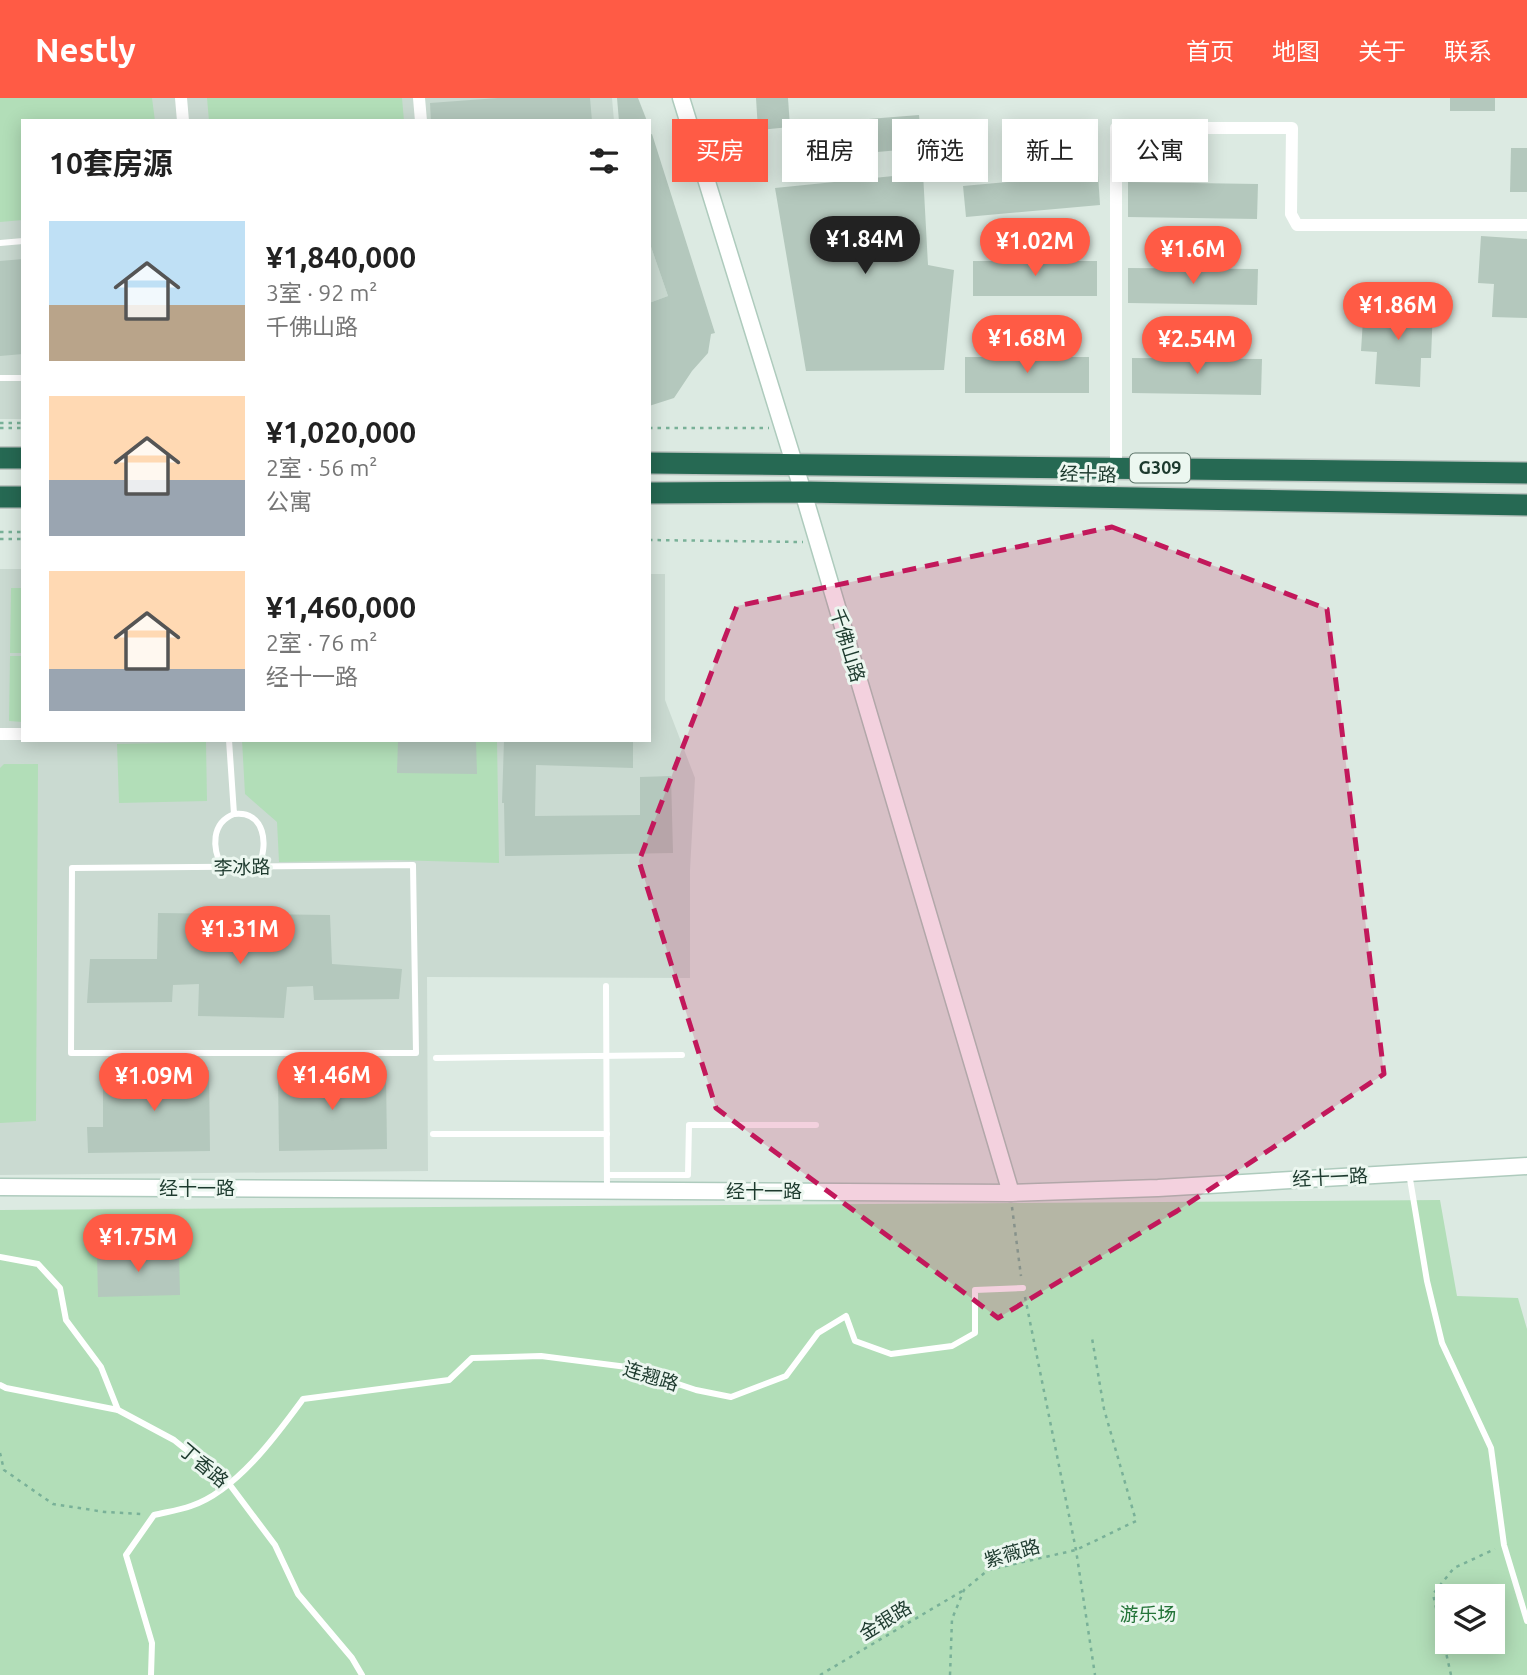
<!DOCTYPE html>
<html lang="zh">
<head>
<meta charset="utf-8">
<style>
  body { margin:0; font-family:Ubuntu,"Noto Sans SC",sans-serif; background:#f6f6f6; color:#222; height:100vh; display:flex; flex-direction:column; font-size:26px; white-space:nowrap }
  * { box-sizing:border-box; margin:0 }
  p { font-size:23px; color:#767676 }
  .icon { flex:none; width:38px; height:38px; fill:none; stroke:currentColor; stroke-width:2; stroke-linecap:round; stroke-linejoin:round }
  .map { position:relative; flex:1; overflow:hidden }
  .drawer { position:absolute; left:21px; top:21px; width:630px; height:623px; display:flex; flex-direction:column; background:#fff; border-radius:0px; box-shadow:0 4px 18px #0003 }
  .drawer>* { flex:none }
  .banner { position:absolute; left:672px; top:21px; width:665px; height:63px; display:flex; gap:14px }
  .buttons { position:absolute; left:1435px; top:1486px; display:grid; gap:14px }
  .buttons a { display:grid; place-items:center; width:70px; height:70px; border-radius:0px; background:#fff; box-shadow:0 4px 18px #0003; font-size:35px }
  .price { position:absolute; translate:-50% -60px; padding:0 16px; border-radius:24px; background:#ff5b45; color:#fff; font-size:23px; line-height:46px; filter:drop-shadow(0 2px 4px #0008) }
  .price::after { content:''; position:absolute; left:50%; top:42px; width:21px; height:16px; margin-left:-10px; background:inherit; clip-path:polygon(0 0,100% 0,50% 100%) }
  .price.on { background:#222; color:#fff }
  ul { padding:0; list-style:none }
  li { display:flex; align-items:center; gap:21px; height:175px; padding:0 28px }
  li span { display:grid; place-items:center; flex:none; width:196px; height:140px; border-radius:0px; color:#555 }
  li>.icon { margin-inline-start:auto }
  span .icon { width:84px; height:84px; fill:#fffc; stroke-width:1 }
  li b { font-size:30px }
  h2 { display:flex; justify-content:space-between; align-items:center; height:84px; padding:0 28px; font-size:30px }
  .pill { padding:0 24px; border-radius:0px; background:#fff; box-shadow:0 4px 18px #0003; font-size:24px; line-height:63px }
  .pill.on { background:#ff5b45; color:#fff }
  header { display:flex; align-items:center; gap:42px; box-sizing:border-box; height:98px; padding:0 35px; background:#ff5b45; color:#fff }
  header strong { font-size:33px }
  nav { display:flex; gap:38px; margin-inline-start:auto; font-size:24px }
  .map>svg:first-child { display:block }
  .built { fill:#cadad1 }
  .green { fill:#b2deb8; fill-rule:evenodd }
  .building { fill:#b4c8bd }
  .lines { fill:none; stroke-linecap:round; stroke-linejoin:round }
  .secondary-casing { stroke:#aecbbd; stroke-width:19 }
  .highway-casing { stroke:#bbc4c0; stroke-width:24 }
  .path { stroke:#79b198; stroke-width:2.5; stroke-dasharray:3.5 5; stroke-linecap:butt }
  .lane { stroke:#fff; stroke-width:6 }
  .street { stroke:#fff; stroke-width:12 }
  .secondary { stroke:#fff; stroke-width:16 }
  .highway { stroke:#266953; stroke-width:21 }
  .marked { fill:#c2185b; fill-opacity:0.2; stroke:#c2185b; stroke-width:5; stroke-dasharray:14 9; stroke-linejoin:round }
  .labels { text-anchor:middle; stroke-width:6; stroke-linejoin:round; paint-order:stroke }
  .shield { fill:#ecf7f0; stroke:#5b7368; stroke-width:2 }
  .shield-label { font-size:18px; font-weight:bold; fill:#1d3a2e }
  .street-label { font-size:19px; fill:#1d3a2e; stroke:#ecf7f0 }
  .park-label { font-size:19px; fill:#247439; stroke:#ecf7f0 }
</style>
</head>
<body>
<header>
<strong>Nestly</strong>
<nav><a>首页</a><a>地图</a><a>关于</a><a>联系</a></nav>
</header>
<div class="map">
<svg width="1527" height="1577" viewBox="0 0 1527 1577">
  <rect width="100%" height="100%" fill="#dceae2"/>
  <g class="built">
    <polygon points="0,0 612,0 614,23 23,23 23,321 0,321"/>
    <polygon points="649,143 668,198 649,205"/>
    <polygon points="0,471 23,471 23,642 649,642 649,476 665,476 665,602 695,680 690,772 690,880 427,879 428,1073 0,1077"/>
  </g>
  <g class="green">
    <polygon points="0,0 152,0 155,23 23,23 23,122 0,124"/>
    <polygon points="207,0 402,0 404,23 209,23"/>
    <polygon points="11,490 23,490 23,555 10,555"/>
    <polygon points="10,558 23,558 23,624 9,623"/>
    <polygon points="242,642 497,642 499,765 393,762 279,764 277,724 245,696"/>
    <polygon points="206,644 207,703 119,705 117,646"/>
    <polygon points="4,666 38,666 36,1023 0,1025 0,670"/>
    <path d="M1440 1102 1457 1198 1518 1200 1527 1231V1577H0V1112ZM1447 1498H1493V1544H1447Z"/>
  </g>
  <g class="building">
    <polygon points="498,0 590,0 592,23 431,23 430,5"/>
    <polygon points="617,0 638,0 647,23 619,23"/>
    <polygon points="756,0 788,0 790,29 758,32"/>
    <rect x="1450" y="0" width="45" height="13"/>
    <polygon points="919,17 922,50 821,59 818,25"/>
    <polygon points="652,36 715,235 711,236 708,255 692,273 674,300 649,308 649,205 668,198 649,143 649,37"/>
    <polygon points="1511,50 1527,50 1527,94 1510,94"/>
    <polygon points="923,75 928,167 954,172 944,272 806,273 775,90"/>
    <polygon points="1098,76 1100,107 966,119 963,88"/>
    <polygon points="1128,84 1258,86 1257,121 1128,119"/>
    <polygon points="1481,138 1527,141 1527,220 1492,219 1494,186 1478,185"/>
    <polygon points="23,161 23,256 0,258 0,163"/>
    <rect x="973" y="163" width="124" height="35"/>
    <polygon points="1128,170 1258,171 1257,207 1128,205"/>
    <polygon points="1364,206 1433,210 1431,260 1421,260 1420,289 1375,286 1377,254 1361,253"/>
    <rect x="965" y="259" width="124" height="36"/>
    <polygon points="1132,260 1262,261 1261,297 1132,295"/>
    <polygon points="398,642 476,642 477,676 397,675"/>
    <polygon points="504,642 633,642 633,670 536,667 535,718 640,717 640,679 671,678 673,755 505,758 504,705 502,705"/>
    <polygon points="158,815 330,817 332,866 402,871 399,901 314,902 313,888 287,889 284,920 198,918 199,886 173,887 172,904 87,905 90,861 157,861"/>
    <polygon points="209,972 210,1053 88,1055 87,1029 103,1029 103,974"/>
    <polygon points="386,975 387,1051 279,1053 278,977"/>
    <polygon points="179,1154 180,1197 98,1199 97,1156"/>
  </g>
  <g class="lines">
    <g class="secondary-casing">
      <g id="secondary">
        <polyline points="681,0 803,394 1011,1095"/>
        <polyline points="0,1089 1011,1095 1158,1090 1527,1068"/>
      </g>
    </g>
    <g class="highway-casing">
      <g id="highway">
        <polyline points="0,360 23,360"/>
        <polyline points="649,365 1527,375"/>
        <polyline points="649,395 803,394 1527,407"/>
        <polyline points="0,399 23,399"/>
      </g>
    </g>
    <g class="path">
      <polyline points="0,325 23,325"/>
      <polyline points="0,330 23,330"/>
      <polyline points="649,330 769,330"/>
      <polyline points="0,434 23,434"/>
      <polyline points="0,441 23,441"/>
      <polyline points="649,442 803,444"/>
      <polyline points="1012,1109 1021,1178"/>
      <polyline points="1025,1199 1076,1452 1095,1577"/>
      <polyline points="0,1355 4,1372 53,1406 105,1414 141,1416"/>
      <polyline points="820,1577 964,1492"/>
      <polyline points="950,1577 952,1521 964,1492 988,1472 1076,1452 1136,1423 1104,1311 1092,1240"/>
      <polyline points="1451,1577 1433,1496 1454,1470 1495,1451"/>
    </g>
    <g class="lane">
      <polyline points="0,145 23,143"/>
      <polyline points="0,280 23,280"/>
      <path d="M229 642 234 716C265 712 269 748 258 768"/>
      <polygon points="413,767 416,955 71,955 72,770"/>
      <path d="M222 769C212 750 211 725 234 716"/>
      <polyline points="606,888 607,1093"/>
      <polyline points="436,960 682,957"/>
      <polyline points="433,1036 607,1036"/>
      <polyline points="1409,1075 1427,1183 1442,1245 1491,1350 1504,1447 1527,1523"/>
      <polyline points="607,1077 688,1077 689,1027 816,1027"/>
      <polyline points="0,1159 38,1166 60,1190 66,1222 101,1269 118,1312"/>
      <polyline points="0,1287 6,1290 118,1312 174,1342 230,1387 275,1447 298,1496 352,1560 362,1577"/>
      <path d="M151 1577 152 1545 126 1457 154 1417C167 1414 180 1412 191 1408 236 1393 276 1338 303 1301L449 1282 472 1260 541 1258 627 1269 696 1292 731 1299 786 1278 818 1235 846 1218 855 1243 891 1256 952 1248 975 1235V1192L1023 1190"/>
    </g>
    <g class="street">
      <polyline points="181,0 183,23"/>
      <polyline points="419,0 421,23"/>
      <polyline points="1116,370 1116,30 1292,30 1291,116 1297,127 1527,127"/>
      <polyline points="0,636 23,636"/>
    </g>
    <use href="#secondary" class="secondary"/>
    <use href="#highway" class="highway"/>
  </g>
  <path class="marked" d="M1112 429 1327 511 1384 976 1177 1113 998 1220 716 1010 639 763 737 508Z"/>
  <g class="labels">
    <rect class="shield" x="1130" y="355.5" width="60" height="29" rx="5"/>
    <g class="shield-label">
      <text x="1160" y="376">G309</text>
    </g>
    <g class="street-label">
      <text transform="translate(1088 376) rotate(1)" y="7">经十路</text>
      <text transform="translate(848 547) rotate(73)" y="7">千佛山路</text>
      <text transform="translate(242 769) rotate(-1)" y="7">李冰路</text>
      <text transform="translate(1330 1079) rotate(-3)" y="7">经十一路</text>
      <text x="197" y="1097">经十一路</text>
      <text x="764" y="1100">经十一路</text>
      <text transform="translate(651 1278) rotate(17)" y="7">连翘路</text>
      <text transform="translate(204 1367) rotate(40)" y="7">丁香路</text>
      <text transform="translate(1012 1455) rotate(-16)" y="7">紫薇路</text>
      <text transform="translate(885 1522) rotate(-31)" y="7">金银路</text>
    </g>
    <g class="park-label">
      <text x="1148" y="1523">游乐场</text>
    </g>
  </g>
</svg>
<div class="buttons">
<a><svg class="icon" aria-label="layers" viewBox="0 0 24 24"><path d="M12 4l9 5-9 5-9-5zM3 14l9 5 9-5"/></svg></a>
</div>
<b class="price on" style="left:865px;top:178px">¥1.84M</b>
<b class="price" style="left:1035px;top:180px">¥1.02M</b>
<b class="price" style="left:1193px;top:188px">¥1.6M</b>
<b class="price" style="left:1398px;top:244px">¥1.86M</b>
<b class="price" style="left:1027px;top:277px">¥1.68M</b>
<b class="price" style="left:1197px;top:278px">¥2.54M</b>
<b class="price" style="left:240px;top:868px">¥1.31M</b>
<b class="price" style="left:332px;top:1014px">¥1.46M</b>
<b class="price" style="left:154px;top:1015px">¥1.09M</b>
<b class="price" style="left:138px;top:1176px">¥1.75M</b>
<div class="banner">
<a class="pill on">买房</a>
<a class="pill">租房</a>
<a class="pill">筛选</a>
<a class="pill">新上</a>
<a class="pill">公寓</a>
</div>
<section class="drawer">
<h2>10套房源<svg class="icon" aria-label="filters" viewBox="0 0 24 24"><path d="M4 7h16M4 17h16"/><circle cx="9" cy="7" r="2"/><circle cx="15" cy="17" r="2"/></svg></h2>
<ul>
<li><span style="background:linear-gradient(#bfe0f5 60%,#b9a48a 0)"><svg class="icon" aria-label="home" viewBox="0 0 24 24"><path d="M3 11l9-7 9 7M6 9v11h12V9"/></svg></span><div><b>¥1,840,000</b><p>3室 · 92 m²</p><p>千佛山路</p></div></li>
<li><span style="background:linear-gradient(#ffd9b3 60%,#9aa5b1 0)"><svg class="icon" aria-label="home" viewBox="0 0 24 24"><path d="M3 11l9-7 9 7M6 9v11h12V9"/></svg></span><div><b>¥1,020,000</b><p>2室 · 56 m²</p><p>公寓</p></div></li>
<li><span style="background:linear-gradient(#ffd9b3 70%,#9aa5b1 0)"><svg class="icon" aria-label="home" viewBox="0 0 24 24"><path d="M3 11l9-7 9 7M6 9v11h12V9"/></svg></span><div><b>¥1,460,000</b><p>2室 · 76 m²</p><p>经十一路</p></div></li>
</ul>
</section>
</div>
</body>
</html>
